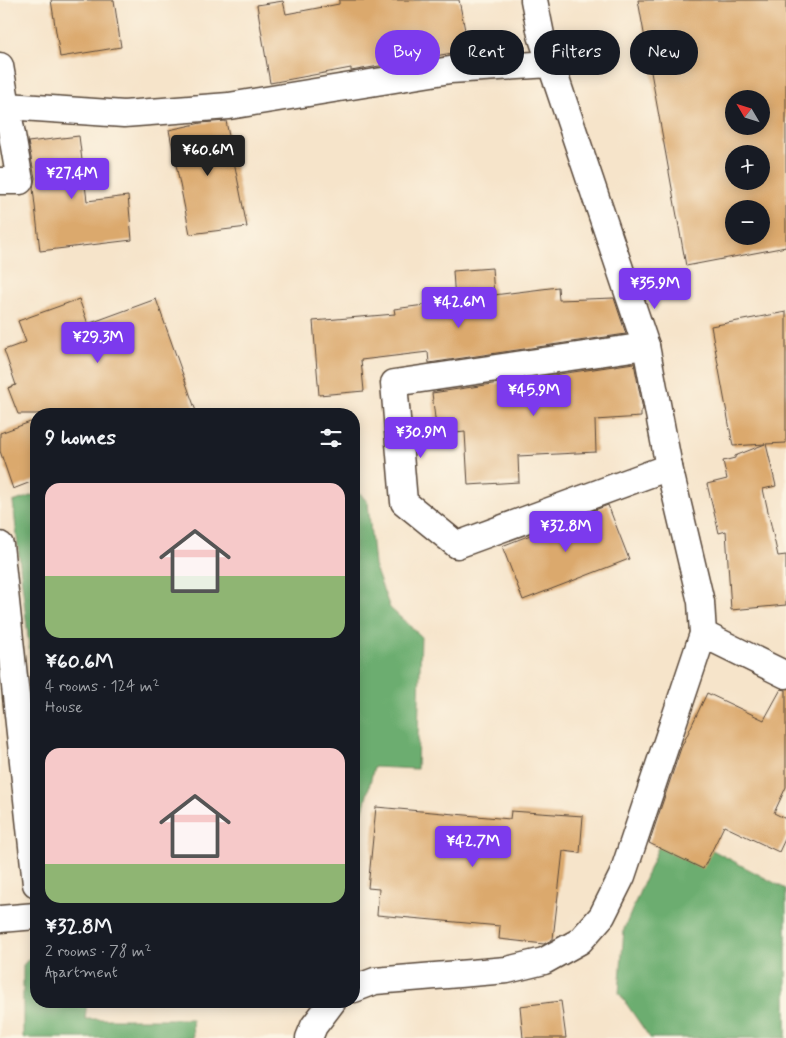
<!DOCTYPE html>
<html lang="en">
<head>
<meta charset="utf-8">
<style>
  body { margin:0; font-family:Mynerve,sans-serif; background:#20242c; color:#f1f3f6; height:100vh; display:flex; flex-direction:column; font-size:19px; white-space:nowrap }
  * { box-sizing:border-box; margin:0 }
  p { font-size:16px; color:#9ea1a6 }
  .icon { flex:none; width:28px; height:28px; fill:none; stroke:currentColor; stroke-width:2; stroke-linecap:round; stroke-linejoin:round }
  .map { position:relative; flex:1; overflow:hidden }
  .panel { position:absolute; left:30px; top:408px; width:330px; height:600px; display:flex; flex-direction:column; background:#171b24; border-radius:20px; box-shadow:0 2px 12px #0003 }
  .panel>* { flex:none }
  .guide { position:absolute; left:375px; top:30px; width:335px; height:45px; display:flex; gap:10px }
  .needle { width:32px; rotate:308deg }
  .tools { position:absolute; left:725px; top:90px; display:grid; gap:10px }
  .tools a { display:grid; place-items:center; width:45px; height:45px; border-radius:50%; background:#171b24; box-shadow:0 2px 12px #0003; font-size:25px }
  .price { position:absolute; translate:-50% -42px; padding:0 11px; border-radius:5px; background:#7c3aed; color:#fff; font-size:16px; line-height:32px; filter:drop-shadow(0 1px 2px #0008) }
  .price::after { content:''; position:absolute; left:50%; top:30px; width:15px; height:11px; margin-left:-8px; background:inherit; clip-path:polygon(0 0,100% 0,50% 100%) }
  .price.selected { background:#222; color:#fff }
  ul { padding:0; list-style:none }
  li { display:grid; align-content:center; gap:10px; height:265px; padding:0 15px }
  li span { display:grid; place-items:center; height:155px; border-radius:15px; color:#555 }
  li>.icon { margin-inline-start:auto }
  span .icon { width:90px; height:90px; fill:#fffc; stroke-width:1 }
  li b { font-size:21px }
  h2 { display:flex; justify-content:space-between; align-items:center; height:60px; padding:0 15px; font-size:21px }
  .pill { padding:0 18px; border-radius:22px; background:#171b24; box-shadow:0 2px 12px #0003; font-size:18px; line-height:45px }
  .pill.selected { background:#7c3aed; color:#fff }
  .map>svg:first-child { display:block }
  .forest { fill:#6cad70; stroke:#546c47 }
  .building { fill:#dba96d; fill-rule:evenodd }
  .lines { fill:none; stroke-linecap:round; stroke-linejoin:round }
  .minor-casing { stroke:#574638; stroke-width:29 }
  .minor { stroke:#fff; stroke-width:26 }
</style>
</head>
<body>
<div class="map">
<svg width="786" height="1038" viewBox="0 0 786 1038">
  <rect width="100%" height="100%" fill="#fcf5e5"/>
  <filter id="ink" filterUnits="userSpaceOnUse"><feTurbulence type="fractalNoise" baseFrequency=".02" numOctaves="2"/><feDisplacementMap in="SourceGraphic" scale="10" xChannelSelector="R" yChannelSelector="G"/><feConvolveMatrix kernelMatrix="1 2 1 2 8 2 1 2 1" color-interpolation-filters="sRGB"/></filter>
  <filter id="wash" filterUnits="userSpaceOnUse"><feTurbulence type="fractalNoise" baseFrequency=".0096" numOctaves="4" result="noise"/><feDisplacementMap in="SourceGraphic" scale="20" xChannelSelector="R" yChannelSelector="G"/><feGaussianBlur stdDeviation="1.12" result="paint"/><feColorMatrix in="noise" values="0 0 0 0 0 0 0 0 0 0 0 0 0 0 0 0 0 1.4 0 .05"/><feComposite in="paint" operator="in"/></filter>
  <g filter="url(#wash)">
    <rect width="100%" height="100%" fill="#f6e4ca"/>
    <g class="forest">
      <polygon points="354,486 368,503 374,565 390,608 421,636 417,769 374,767 354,847"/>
      <polygon points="36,494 36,708 13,502"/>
      <polygon points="667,826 786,889 786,1038 650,1038 619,993 624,929"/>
      <polygon points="36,951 36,1001 87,1001 85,1019 192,1019 193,1038 23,1038 23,965"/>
    </g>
    <g id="blocks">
      <g class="building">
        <polygon points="51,0 114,0 121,47 60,57"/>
        <polygon points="339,0 459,0 469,50 351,71 351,68 270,83 257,5 283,1 286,14 339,4"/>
        <path d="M638 0H786V247L686 266ZM734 99H761V126H734ZM734 154H761V181H734ZM734 209H761V236H734Z"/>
        <polygon points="226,121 247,227 190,234 169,130 201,123"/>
        <polygon points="79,136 87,201 128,196 132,240 40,251 33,188 35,178 28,142"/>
        <polygon points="492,268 494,295 558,287 559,300 614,298 626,334 429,363 428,352 361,360 364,391 319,395 313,321 395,314 394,309 455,301 453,271"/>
        <polygon points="79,299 88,324 156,299 197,414 18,414 8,388 16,385 4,350 26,342 18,321"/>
        <polygon points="786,312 786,443 766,444 776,486 763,489 778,556 786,555 786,605 731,610 726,531 719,533 707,484 727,479 723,461 735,458 735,456 765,444 733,446 711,326"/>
        <polygon points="634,363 643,410 641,410 641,417 595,420 596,452 518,456 519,482 468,485 465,432 437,435 432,393"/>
        <polygon points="36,420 36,480 13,489 0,451 0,433"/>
        <polygon points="608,505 629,559 523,600 502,546"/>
        <polygon points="781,689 786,690 786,787 774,813 786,819 786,837 779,852 724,826 703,869 649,843 681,748 707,693 764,720"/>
        <polygon points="376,807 510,819 511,811 583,816 580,853 563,851 553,939 544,944 499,939 500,926 377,915 379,889 368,888"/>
        <polygon points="561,1001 566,1038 523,1038 520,1006"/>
      </g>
    </g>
  </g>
  <g filter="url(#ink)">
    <use href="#blocks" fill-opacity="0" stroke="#574638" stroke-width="1"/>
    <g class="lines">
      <g class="minor-casing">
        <g id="minor">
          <polyline points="0,66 20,181 0,181"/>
          <polyline points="7,106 124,114 229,106 450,70 551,64"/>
          <polyline points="646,346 394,383 404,502 457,545 669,467"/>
          <polyline points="0,545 36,884"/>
          <polyline points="703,634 786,675"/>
          <polyline points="0,919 36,916"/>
          <polyline points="354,989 375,981 507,970 544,961 580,941 602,916 622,876 703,634 701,602 669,467 646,346 541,35 534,0"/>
          <polyline points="309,1038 314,1026 333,1001"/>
        </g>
      </g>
      <use href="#minor" class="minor"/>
    </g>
  </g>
</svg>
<div class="tools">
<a><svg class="needle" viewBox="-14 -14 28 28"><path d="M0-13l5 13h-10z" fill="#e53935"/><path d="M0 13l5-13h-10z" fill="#9ea1a6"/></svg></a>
<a>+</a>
<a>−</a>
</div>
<b class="price selected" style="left:208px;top:177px">¥60.6M</b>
<b class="price" style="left:72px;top:200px">¥27.4M</b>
<b class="price" style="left:655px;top:310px">¥35.9M</b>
<b class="price" style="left:459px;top:329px">¥42.6M</b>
<b class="price" style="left:98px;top:364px">¥29.3M</b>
<b class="price" style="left:534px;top:417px">¥45.9M</b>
<b class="price" style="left:421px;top:459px">¥30.9M</b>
<b class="price" style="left:566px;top:553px">¥32.8M</b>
<b class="price" style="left:473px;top:868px">¥42.7M</b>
<div class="guide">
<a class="pill selected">Buy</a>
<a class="pill">Rent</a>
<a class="pill">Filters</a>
<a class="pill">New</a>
</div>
<section class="panel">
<h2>9 homes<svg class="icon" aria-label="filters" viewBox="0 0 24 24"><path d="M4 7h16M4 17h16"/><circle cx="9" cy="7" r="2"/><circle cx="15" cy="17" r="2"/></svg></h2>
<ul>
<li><span style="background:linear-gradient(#f6c9c9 60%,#8fb573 0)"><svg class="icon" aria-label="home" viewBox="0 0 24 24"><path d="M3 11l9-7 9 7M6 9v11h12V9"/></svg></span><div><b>¥60.6M</b><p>4 rooms · 124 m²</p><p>House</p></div></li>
<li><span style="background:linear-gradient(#f6c9c9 75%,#8fb573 0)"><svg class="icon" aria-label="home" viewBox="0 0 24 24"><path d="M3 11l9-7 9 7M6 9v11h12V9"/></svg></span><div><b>¥32.8M</b><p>2 rooms · 78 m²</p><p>Apartment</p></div></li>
</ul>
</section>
</div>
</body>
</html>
